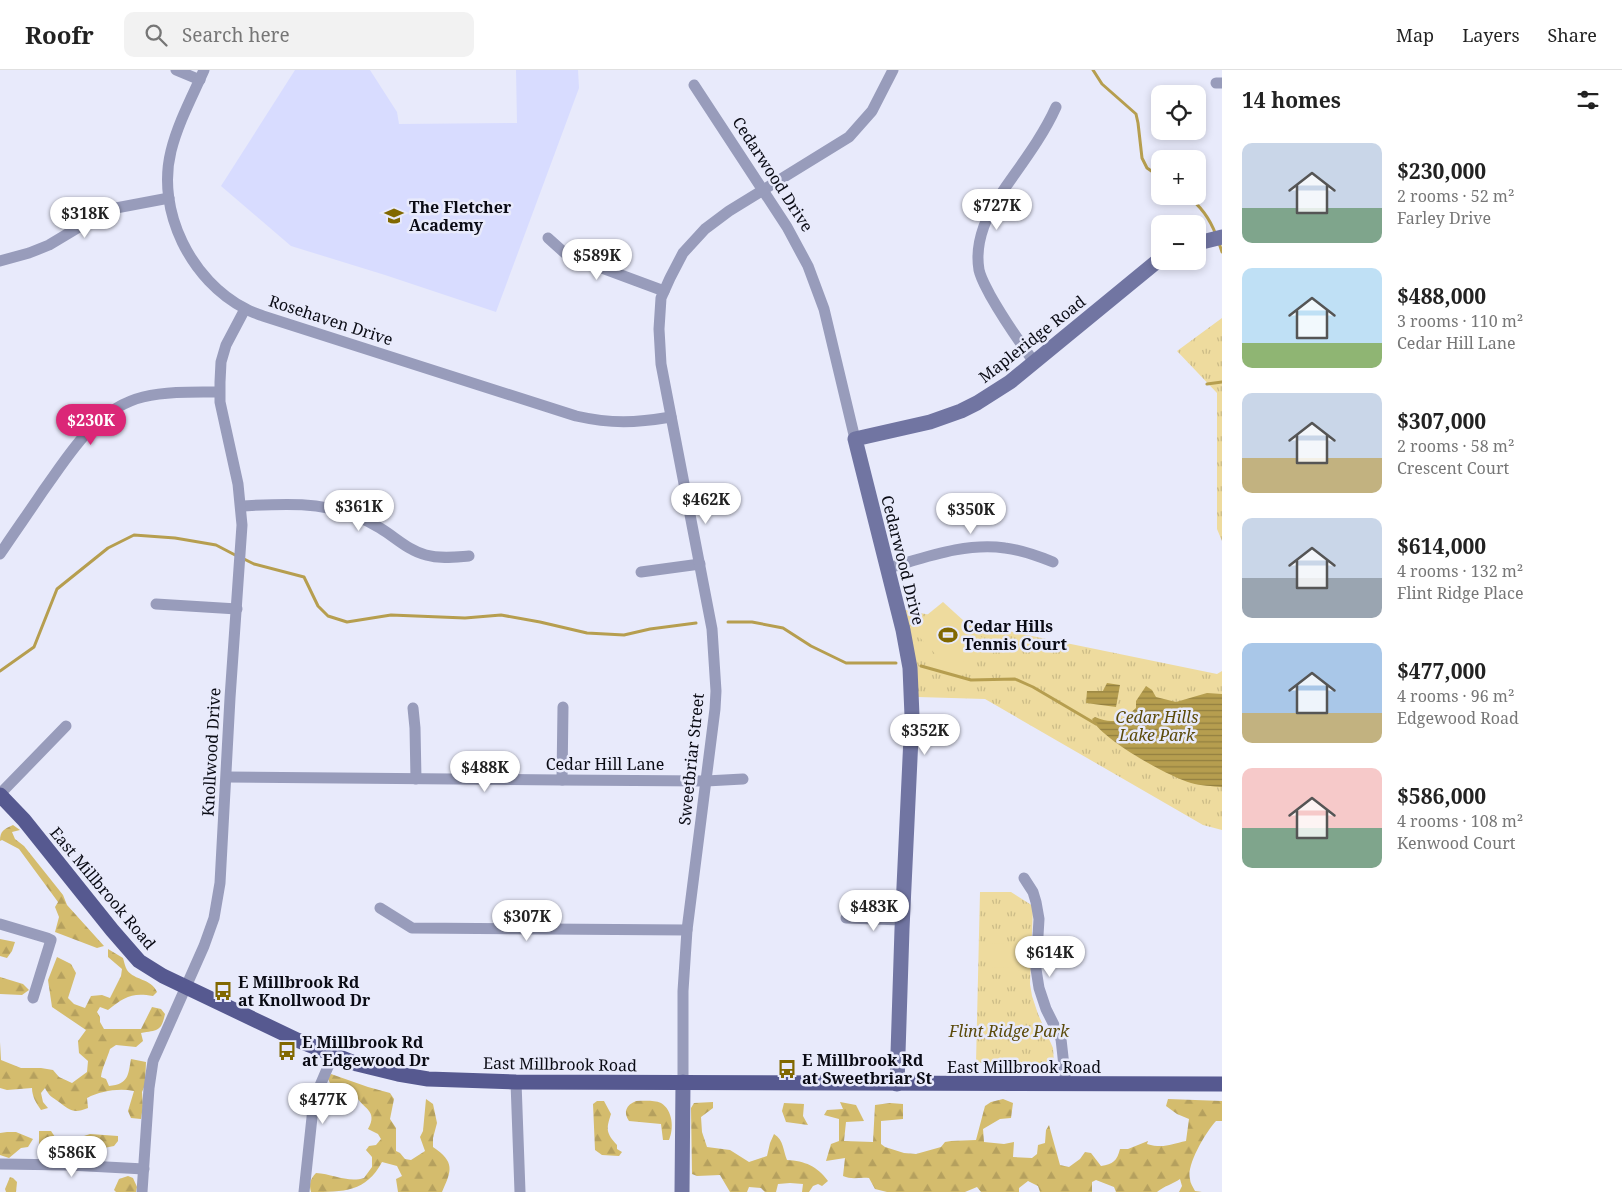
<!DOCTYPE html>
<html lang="en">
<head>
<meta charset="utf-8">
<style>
  body { margin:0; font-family:"Noto Serif",serif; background:#f2f2f2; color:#222; height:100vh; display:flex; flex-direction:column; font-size:19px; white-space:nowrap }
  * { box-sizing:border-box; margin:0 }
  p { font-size:16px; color:#767676 }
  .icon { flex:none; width:28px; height:28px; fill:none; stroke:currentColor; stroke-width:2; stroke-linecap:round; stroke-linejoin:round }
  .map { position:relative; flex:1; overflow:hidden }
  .panel { display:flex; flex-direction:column; background:#fff; width:400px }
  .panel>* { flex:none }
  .tools { position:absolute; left:1151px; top:15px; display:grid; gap:10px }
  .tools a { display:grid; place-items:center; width:55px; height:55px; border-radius:10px; background:#fff; box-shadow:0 2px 8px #0003; font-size:25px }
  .price { position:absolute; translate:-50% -42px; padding:0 11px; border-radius:18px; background:#fff; color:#222; font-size:16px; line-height:32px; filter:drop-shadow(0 1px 2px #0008) }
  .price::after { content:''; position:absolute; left:50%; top:30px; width:15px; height:11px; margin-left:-8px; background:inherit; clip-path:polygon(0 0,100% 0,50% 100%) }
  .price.active { background:#db2777; color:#fff }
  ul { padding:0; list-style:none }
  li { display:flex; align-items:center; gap:15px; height:125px; padding:0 20px }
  li span { display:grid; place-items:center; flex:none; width:140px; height:100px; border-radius:10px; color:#555 }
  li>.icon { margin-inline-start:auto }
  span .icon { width:60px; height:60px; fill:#fffc; stroke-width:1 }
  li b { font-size:21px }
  h2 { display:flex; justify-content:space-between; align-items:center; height:60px; padding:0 20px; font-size:21px }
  header { display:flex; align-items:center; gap:30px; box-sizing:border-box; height:70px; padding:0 25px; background:#fff; border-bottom:1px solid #e0e0e0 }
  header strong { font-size:24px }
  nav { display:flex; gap:28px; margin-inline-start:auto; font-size:18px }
  .search { width:350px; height:45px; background:#f2f2f2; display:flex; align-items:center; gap:12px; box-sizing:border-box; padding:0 18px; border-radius:10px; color:#767676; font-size:19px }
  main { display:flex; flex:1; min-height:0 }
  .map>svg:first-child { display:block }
  .built { fill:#d8dcff }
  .forest { fill:url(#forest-firs) }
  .park { fill:url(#park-tufts) }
  .pitch { fill:#eedb9e }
  .water { fill:url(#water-rules) }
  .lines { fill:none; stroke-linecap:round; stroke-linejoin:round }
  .stream { stroke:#b69e4f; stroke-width:3 }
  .street { stroke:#989cbb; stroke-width:11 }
  .secondary { stroke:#7175a2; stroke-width:15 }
  .primary { stroke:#565990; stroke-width:15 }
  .labels { text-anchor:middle; stroke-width:5; stroke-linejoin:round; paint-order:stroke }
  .street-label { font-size:16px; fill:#0a0b14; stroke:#e8eafb }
  .poi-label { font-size:16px; font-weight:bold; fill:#0a0b14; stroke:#e8eafb; text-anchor:start }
  .park-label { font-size:16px; font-style:italic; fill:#5b4a0a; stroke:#e8eafb }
</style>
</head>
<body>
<header>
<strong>Roofr</strong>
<div class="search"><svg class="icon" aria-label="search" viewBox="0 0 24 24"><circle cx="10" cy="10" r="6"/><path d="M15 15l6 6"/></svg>Search here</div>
<nav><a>Map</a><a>Layers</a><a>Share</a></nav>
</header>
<main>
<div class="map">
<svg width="1222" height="1122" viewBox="0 0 1222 1122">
  <defs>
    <pattern id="forest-firs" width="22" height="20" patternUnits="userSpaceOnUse" patternTransform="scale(1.25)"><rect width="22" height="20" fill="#d4bc6d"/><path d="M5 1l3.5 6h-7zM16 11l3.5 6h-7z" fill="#b5a05e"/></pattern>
    <pattern id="park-tufts" width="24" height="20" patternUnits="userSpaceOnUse" patternTransform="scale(1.25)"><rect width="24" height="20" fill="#eedb9e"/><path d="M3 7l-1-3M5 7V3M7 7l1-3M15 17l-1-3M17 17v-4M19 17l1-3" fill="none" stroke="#cbbb87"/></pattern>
    <pattern id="water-rules" width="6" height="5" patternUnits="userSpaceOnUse" patternTransform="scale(1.25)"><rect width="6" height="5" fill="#b69e4f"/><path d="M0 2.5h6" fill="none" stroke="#927f40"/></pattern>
  </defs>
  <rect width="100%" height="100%" fill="#e8eafb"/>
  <polygon class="built" points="295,0 370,0 397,42 399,54 517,53 516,0 578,0 579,18 496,242 385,205 291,176 221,116"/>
  <g class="forest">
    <path d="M13 755 20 760 12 762 15 769 24 776 63 825 67 835 104 876 97 878 55 862 59 847 55 837 58 832 19 779 2 770 0 771C0 761 4 759 13 755Z"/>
    <polygon points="0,869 15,872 12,881 7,888 0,886"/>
    <path d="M108 879 123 888C124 891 125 897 127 900 135 911 151 908 157 922L153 926C132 922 124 927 108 940L100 937 97 942 100 947V952L104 959H141L152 937 161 939 165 944C161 962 158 960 141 963L143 971 136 977 116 975 110 979C107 989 102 998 101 1007L106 1009 109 1016C129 1014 128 1005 131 989L146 992 145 1015 142 1022 143 1036 141 1049 131 1048 128 1041 134 1021C118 1018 101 1021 87 1028L88 1038C73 1044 70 1040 59 1032 52 1027 49 1026 45 1018L41 1023 43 1032 48 1038 41 1040C36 1033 32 1026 32 1018L7 1020 0 1018V972L1 990 21 998H41L53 1000 59 1007 72 1013 87 1002 88 991 79 983 78 971 86 960 52 937 48 910 57 887 71 894 76 903 68 928 74 934 85 938 91 926 102 925 110 928 121 906 122 899 108 887Z"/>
    <polygon points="0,907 23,914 29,920 22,925 0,924"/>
    <path d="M331 1004 368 1017 390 1023 394 1029 390 1049 396 1058V1081L400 1083 405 1089 411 1090 425 1081 420 1067 423 1061 426 1029 433 1034 437 1053 433 1068V1077C455 1092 452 1100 442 1122H398L396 1109 402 1106 397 1096 382 1092C366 1122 344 1122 311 1122 309 1114 310 1109 316 1103 333 1104 348 1113 364 1108L372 1097V1087L366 1080 369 1076 376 1075 381 1069 378 1064 368 1059C379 1040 362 1039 355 1024L331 1015 328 1009Z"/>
    <path d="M1003 1029 1013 1033 1011 1048 1000 1049 983 1059 984 1072 1004 1074 1014 1072 1013 1087 1032 1088 1037 1084 1038 1075 1045 1073 1046 1060 1049 1055 1060 1095 1069 1097 1080 1089 1085 1082 1091 1083 1101 1096C1113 1094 1117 1091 1120 1079H1128L1148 1071 1147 1074C1164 1079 1171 1074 1186 1071L1189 1049 1177 1044 1166 1036 1168 1029 1222 1031V1051H1216C1206 1062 1186 1095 1190 1109 1190 1113 1193 1117 1195 1121L1202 1122H1179L1182 1116 1180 1109C1173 1114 1164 1116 1157 1122H1116L1114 1117 1096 1110 1092 1112V1122H1040L1038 1116 1028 1111 1019 1118V1122H981L977 1117 965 1122H887L875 1119 869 1108C859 1107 852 1110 843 1106L845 1088 826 1091 831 1074 839 1071V1049L824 1045 827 1040 843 1039 840 1032 856 1035 864 1051 846 1052 844 1071 873 1072 875 1035 890 1033 903 1034V1049L881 1051V1074L885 1077 904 1083 916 1084 941 1077 945 1072 951 1071 976 1070 985 1036 991 1032Z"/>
    <path d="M597 1031H604L611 1044C606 1059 606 1063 617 1075V1079L622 1082 619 1086 602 1085 595 1080 593 1034Z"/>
    <path d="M636 1031C644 1031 654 1030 661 1033 673 1040 674 1059 669 1070H663L661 1054 629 1051C623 1042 626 1035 636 1031Z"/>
    <path d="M713 1032V1038L701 1047 702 1062 707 1077 730 1080 749 1092 767 1086 770 1073 774 1064C784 1070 783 1081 787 1090 805 1091 817 1096 828 1111L822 1116 818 1114 813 1116 809 1122H802L803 1114 790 1113 778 1114 776 1122H765L761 1118 749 1117 747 1122H730L720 1105 697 1106 692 1104 691 1038 694 1033Z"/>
    <polygon points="784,1033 804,1034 803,1046 808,1055 786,1052 782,1041"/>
    <polygon points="39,1061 51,1061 55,1067 54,1081 49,1084 43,1084 39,1078"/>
    <polygon points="7,1062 16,1062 33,1069 28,1077 21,1078 9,1088 0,1085 0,1063"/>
    <polygon points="90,1064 118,1066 118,1071 114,1076 99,1079 89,1088 77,1087 75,1080 78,1068"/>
    <polygon points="128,1106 133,1108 137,1117 136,1122 116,1122 114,1120 119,1109"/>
    <polygon points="10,1107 13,1108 17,1112 16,1122 6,1122 5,1119"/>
  </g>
  <g class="park">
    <polygon points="1222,248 1222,471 1217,459 1217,323 1177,281"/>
    <polygon points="901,539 1217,604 1222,601 1222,760 1203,755 985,629 918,627"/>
    <polygon points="980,822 1011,822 1033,836 1030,914 1032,926 1038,944 1053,978 1054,993 976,993"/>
  </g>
  <g class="pitch">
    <polygon points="943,532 986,571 952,602 911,558"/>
    <polygon points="988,873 1027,874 1026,898 988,897"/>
  </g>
  <g class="water">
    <polygon points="1107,613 1120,615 1116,637 1086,633 1087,621 1103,621"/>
    <path d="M1146 616 1152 620 1156 627 1176 632 1207 623 1222 624V717C1212 716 1201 716 1191 713 1169 707 1101 669 1092 649L1095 647C1113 655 1122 651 1136 638V631Z"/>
  </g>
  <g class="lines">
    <g class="stream">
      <polyline points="1093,0 1102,14 1136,44 1138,53 1142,88 1147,98 1160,107"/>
      <path d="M1187 126C1201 136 1210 149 1216 165"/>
      <polyline points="1219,173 1222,182"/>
      <polyline points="1207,314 1222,312"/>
      <polyline points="242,488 254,494 304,507 318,536 328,546 347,552 391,545 465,548 501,545 540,552 587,563 624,565 650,559 696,553"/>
      <polyline points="728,552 752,552 783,558 811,576 846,593 896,593"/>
      <polyline points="921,596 971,610 1015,609 1033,617 1096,654"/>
      <polyline points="0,601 34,577 57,519 108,478 134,465 175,468 216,475 237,486"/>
    </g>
    <g class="street">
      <polyline points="176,0 200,10"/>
      <path d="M204 0C192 27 178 53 171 81 156 141 191 211 246 239 251 242 258 244 263 246L576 346C612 354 635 353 671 347"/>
      <polyline points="1216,13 1222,13"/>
      <polyline points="694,15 787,157 808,196 824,239 855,369"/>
      <polyline points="548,168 567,185 664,221"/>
      <polyline points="0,191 29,183 49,175 94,148 116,138 169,128"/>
      <path d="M1034 292C1018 270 1003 248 990 225 986 217 981 209 979 200 974 171 988 141 1005 118 1023 92 1043 66 1056 37"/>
      <path d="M241 436C280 434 318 431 355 446 364 449 372 453 380 458 395 467 409 481 426 485 440 489 455 487 469 486"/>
      <path d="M0 484C14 463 29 442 43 421 70 384 95 339 143 327 168 321 194 322 219 322"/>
      <path d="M888 498C924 488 966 472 1005 478 1022 480 1038 486 1053 492"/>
      <polyline points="641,502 700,494"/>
      <polyline points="156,534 237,539"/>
      <polyline points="413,638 415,658 416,709"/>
      <polyline points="227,707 562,710 706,711 743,709"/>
      <polyline points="562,710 563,637"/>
      <polyline points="0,724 66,656"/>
      <polyline points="1024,808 1033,822 1036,832 1039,849 1036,899 1039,918 1046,939 1061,969 1066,1014"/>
      <polyline points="380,838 412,858 687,860"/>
      <polyline points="846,848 902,850"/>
      <polyline points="0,854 47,868 51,870 33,928"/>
      <polyline points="516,1012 520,1122"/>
      <polyline points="683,1012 683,921 687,860 715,639 716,621 712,559 661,294 659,259 661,228 670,208 683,183 705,159 729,141 849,67 872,41 893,0"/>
      <polyline points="0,1094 69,1095 144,1099"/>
      <polyline points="142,1122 149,1018 153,991 204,876 214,848 220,813 230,628 242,455 238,414 220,332 220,312 221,292 226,275 245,239"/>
      <polyline points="304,1122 313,1038 316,1025 333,985"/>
    </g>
    <g class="secondary">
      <polyline points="1198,173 1222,167"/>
      <polyline points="897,1014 902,859 912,646 910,598 903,560 855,369 930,352 961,341 977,333 1010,312 1160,189"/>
      <polyline points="682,1122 683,1012"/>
    </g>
    <polyline class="primary" points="0,725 24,750 112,860 139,891 163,906 297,970 357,994 398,1004 428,1009 516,1012 1222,1014"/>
  </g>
  <defs>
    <g id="school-bare" transform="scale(1.5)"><path d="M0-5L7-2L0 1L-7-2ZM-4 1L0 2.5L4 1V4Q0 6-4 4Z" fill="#816800" stroke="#e8eafb" stroke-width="2.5" paint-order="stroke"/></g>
    <g id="stadium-bare" transform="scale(1.5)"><path d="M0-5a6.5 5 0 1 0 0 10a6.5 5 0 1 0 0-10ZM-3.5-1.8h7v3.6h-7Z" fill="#816800" stroke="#e8eafb" stroke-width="2.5" paint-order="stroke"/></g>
    <g id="bus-bare" transform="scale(1.5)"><path d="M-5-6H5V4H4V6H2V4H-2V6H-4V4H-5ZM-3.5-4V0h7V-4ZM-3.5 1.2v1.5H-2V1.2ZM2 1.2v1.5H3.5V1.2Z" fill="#816800" stroke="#e8eafb" stroke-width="2.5" paint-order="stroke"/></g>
  </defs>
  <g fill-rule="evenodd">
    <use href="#school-bare" x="394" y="146"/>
    <use href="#stadium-bare" x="948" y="565"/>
    <use href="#bus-bare" x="223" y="921"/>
    <use href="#bus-bare" x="287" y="981"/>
    <use href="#bus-bare" x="787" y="999"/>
  </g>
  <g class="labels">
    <g class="street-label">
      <text transform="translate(773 104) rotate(57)" y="6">Cedarwood Drive</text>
      <text transform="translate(331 250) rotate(18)" y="6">Rosehaven Drive</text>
      <text transform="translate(1032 269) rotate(-38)" y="6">Mapleridge Road</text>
      <text transform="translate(903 490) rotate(76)" y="6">Cedarwood Drive</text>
      <text transform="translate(211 682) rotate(-87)" y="6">Knollwood Drive</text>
      <text transform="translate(691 689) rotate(-84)" y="6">Sweetbriar Street</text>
      <text x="605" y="700">Cedar Hill Lane</text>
      <text transform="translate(103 818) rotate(50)" y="6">East Millbrook Road</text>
      <text transform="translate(560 994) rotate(1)" y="6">East Millbrook Road</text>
      <text x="1024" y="1003">East Millbrook Road</text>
    </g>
    <g class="poi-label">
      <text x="409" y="143">The Fletcher<tspan x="409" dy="18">Academy</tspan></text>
      <text x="963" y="562">Cedar Hills<tspan x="963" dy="18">Tennis Court</tspan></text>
      <text x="238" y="918">E Millbrook Rd<tspan x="238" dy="18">at Knollwood Dr</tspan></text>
      <text x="302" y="978">E Millbrook Rd<tspan x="302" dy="18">at Edgewood Dr</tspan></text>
      <text x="802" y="996">E Millbrook Rd<tspan x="802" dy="18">at Sweetbriar St</tspan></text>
    </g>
    <g class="park-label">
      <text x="1157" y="653">Cedar Hills<tspan x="1157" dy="18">Lake Park</tspan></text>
      <text x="1009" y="967">Flint Ridge Park</text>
    </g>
  </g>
</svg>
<div class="tools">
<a><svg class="icon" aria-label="locate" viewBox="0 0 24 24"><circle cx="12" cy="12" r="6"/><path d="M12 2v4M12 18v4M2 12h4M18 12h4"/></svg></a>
<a>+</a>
<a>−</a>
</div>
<b class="price" style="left:997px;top:161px">$727K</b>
<b class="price" style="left:85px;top:169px">$318K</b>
<b class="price" style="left:597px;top:211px">$589K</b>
<b class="price active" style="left:91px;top:376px">$230K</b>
<b class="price" style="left:706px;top:455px">$462K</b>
<b class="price" style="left:359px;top:462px">$361K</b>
<b class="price" style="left:971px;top:465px">$350K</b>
<b class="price" style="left:925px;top:686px">$352K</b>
<b class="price" style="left:485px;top:723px">$488K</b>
<b class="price" style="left:874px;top:862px">$483K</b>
<b class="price" style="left:527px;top:872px">$307K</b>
<b class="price" style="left:1050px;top:908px">$614K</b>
<b class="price" style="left:323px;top:1055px">$477K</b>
<b class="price" style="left:72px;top:1108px">$586K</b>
</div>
<section class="panel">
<h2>14 homes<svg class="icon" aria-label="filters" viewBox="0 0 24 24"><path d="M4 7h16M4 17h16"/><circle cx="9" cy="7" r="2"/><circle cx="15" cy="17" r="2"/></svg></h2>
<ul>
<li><span style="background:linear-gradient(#c9d6e8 65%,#7fa58c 0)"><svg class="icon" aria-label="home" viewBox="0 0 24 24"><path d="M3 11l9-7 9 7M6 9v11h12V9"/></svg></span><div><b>$230,000</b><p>2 rooms · 52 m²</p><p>Farley Drive</p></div></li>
<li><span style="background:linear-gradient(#bfe0f5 75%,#8fb573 0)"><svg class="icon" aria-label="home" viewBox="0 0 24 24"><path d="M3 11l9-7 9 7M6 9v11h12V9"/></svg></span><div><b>$488,000</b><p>3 rooms · 110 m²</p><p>Cedar Hill Lane</p></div></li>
<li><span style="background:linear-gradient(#c9d6e8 65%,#c2b280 0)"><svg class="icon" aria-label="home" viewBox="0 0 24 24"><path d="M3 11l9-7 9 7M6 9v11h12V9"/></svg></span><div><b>$307,000</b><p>2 rooms · 58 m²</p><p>Crescent Court</p></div></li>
<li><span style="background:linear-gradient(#c9d6e8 60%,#9aa5b1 0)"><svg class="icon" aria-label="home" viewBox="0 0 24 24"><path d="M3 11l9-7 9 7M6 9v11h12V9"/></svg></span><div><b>$614,000</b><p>4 rooms · 132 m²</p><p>Flint Ridge Place</p></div></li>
<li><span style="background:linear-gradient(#a9c7e8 70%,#c2b280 0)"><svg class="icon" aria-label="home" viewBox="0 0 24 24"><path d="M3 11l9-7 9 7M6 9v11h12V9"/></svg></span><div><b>$477,000</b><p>4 rooms · 96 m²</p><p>Edgewood Road</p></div></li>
<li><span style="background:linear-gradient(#f6c9c9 60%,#7fa58c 0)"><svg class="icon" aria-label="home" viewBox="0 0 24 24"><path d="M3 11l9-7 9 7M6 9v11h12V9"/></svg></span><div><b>$586,000</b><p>4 rooms · 108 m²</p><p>Kenwood Court</p></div></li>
</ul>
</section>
</main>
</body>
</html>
